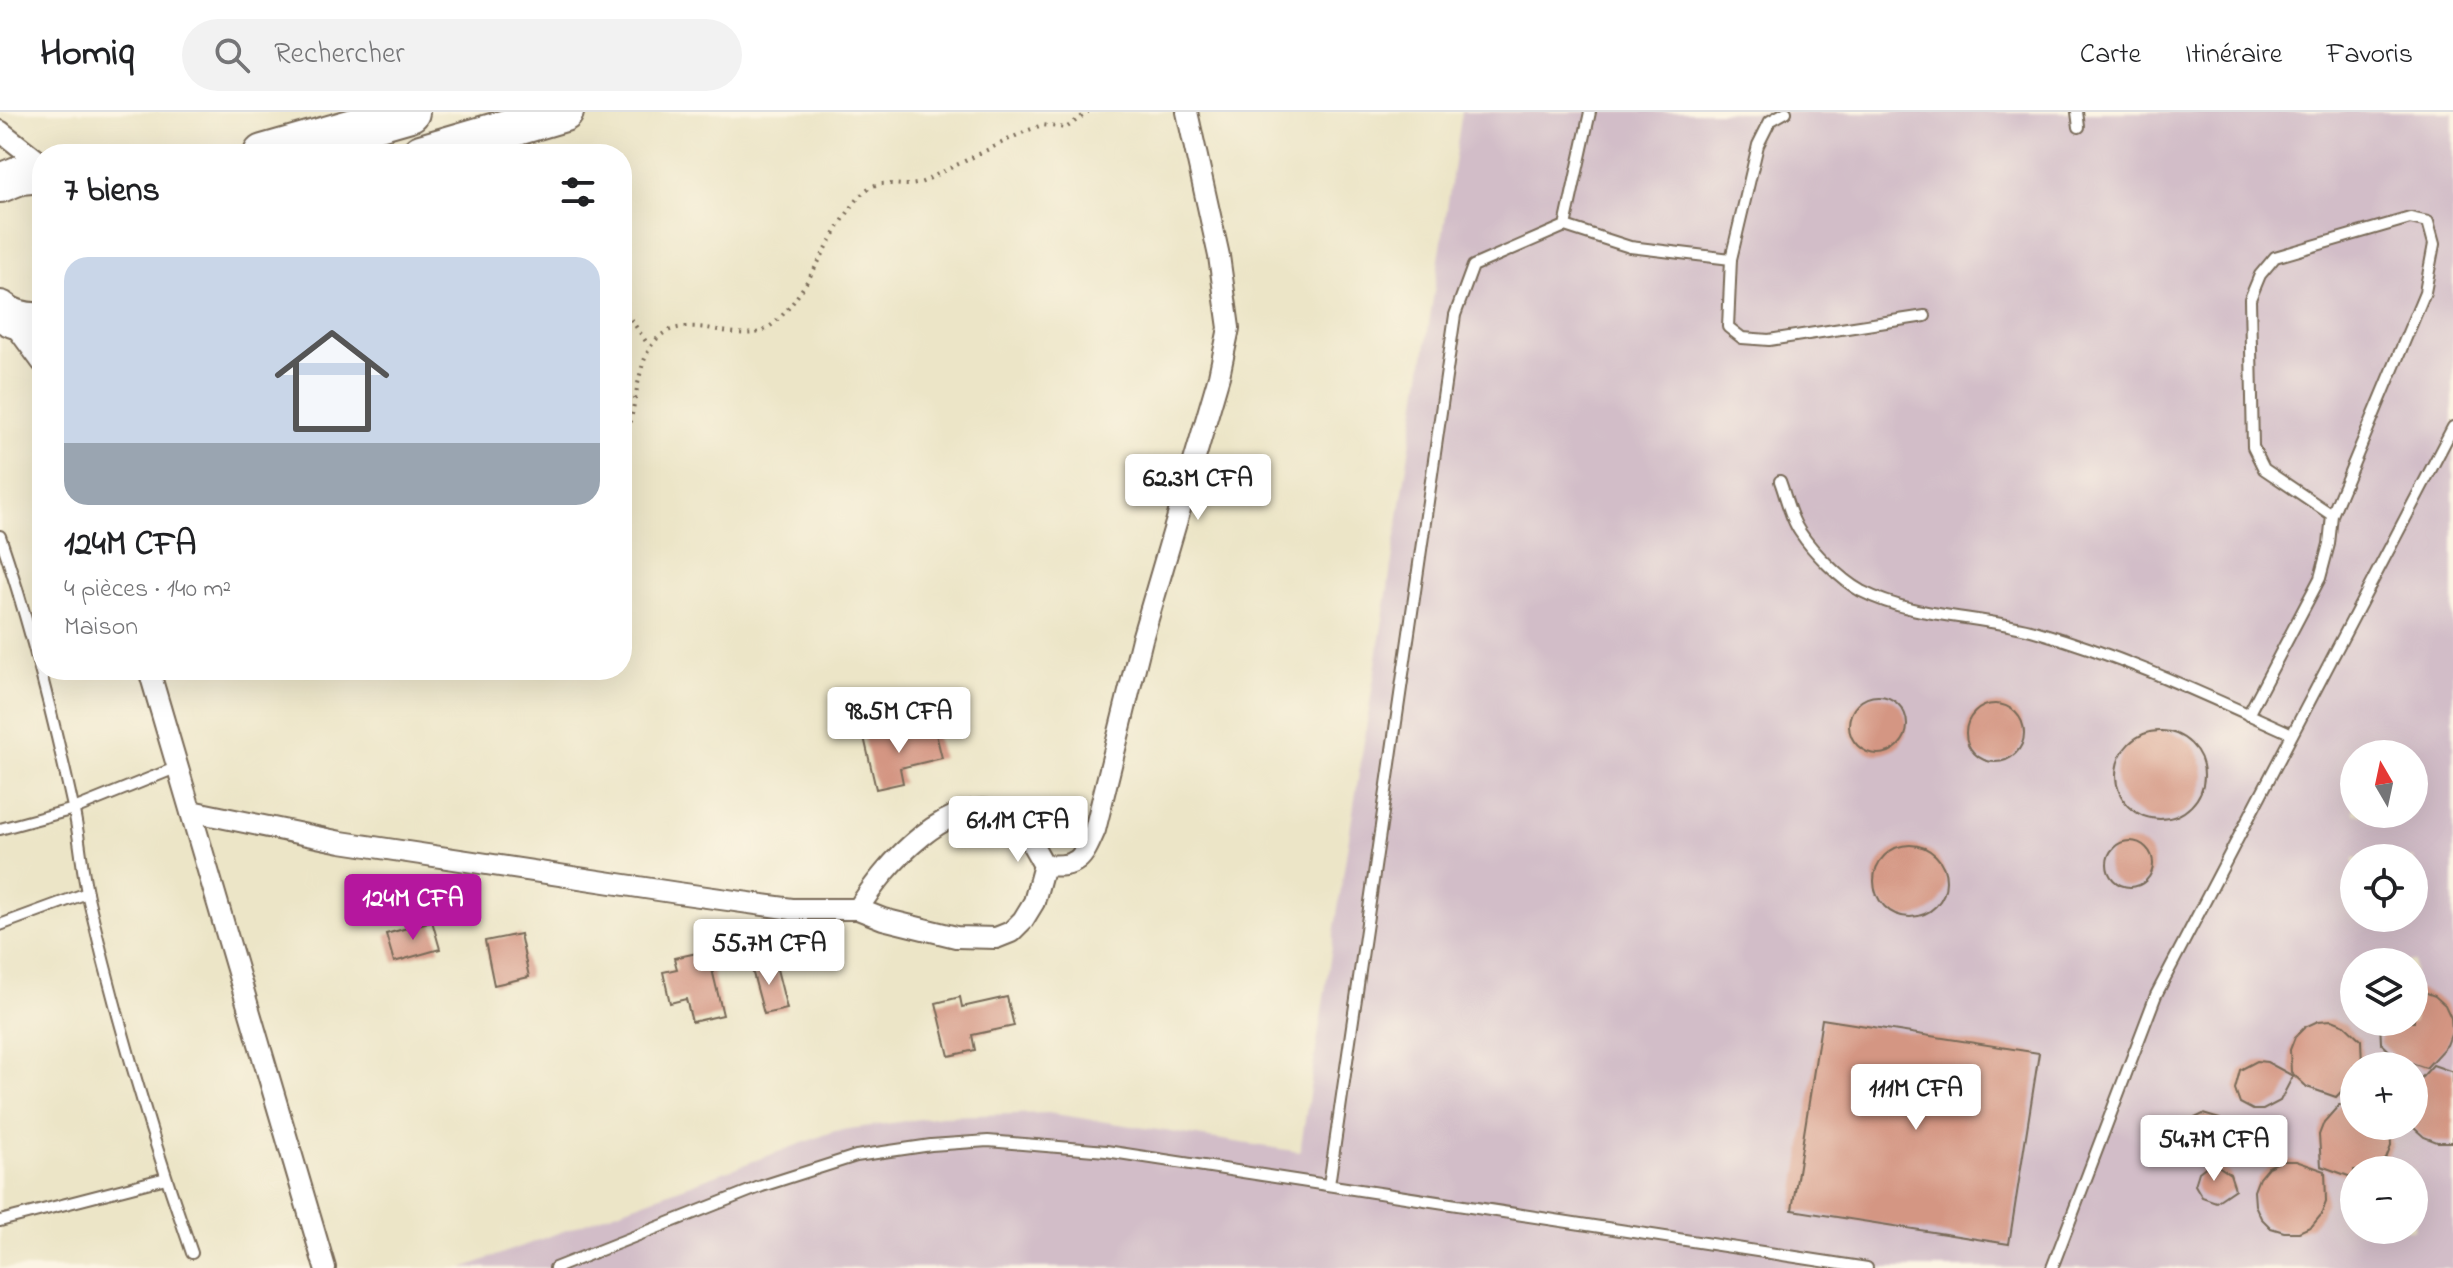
<!DOCTYPE html>
<html lang="fr">
<head>
<meta charset="utf-8">
<style>
  body { margin:0; font-family:"Indie Flower",sans-serif; background:#f2f2f2; color:#202124; height:100vh; display:flex; flex-direction:column; font-size:30px; white-space:nowrap }
  * { box-sizing:border-box; margin:0 }
  p { font-size:26px; color:#757577 }
  .icon { flex:none; width:44px; height:44px; fill:none; stroke:currentColor; stroke-width:2; stroke-linecap:round; stroke-linejoin:round }
  .map { position:relative; flex:1; overflow:hidden }
  .panel { position:absolute; left:32px; top:32px; width:600px; height:536px; display:flex; flex-direction:column; background:#fff; border-radius:32px; box-shadow:0 8px 32px #0002 }
  .panel>* { flex:none }
  .needle { width:52px; rotate:351deg }
  .buttons { position:absolute; left:2340px; top:628px; display:grid; gap:16px }
  .buttons a { display:grid; place-items:center; width:88px; height:88px; border-radius:50%; background:#fff; box-shadow:0 8px 32px #0002; font-size:40px }
  .price { position:absolute; translate:-50% -68px; padding:0 18px; border-radius:8px; background:#fff; color:#222; font-size:26px; line-height:52px; filter:drop-shadow(0 2px 4px #0008) }
  .price::after { content:''; position:absolute; left:50%; top:48px; width:24px; height:18px; margin-left:-12px; background:inherit; clip-path:polygon(0 0,100% 0,50% 100%) }
  .price.current { background:#b5179e; color:#fff }
  ul { padding:0; list-style:none }
  li { display:grid; align-content:center; gap:16px; height:424px; padding:0 32px }
  li+li { border-top:2px solid #e0e0e0 }
  li span { display:grid; place-items:center; height:248px; border-radius:24px; color:#555 }
  li>.icon { margin-inline-start:auto }
  span .icon { width:144px; height:144px; fill:#fffc; stroke-width:1 }
  li b { font-size:34px }
  h2 { display:flex; justify-content:space-between; align-items:center; height:96px; padding:0 32px; font-size:34px }
  header { display:flex; align-items:center; gap:48px; box-sizing:border-box; height:112px; padding:0 40px; background:#fff; border-bottom:2px solid #e0e0e0 }
  header strong { font-size:38px }
  nav { display:flex; gap:44px; margin-inline-start:auto; font-size:28px }
  .search { width:560px; height:72px; background:#f2f2f2; display:flex; align-items:center; gap:20px; box-sizing:border-box; padding:0 28px; border-radius:44px; color:#757577; font-size:30px }
  .map>svg:first-child { display:block }
  .industrial { fill:#d2bdc8; fill-rule:evenodd }
  .building { fill:#d49683 }
  .lines { fill:none; stroke-linecap:round; stroke-linejoin:round }
  .lane-casing { stroke:#796b59; stroke-width:14 }
  .street-casing { stroke:#796b59; stroke-width:24 }
  .highway-casing { stroke:#796b59; stroke-width:42 }
  .path { stroke:#796b59; stroke-width:4; stroke-dasharray:2 6; stroke-linecap:butt }
  .lane { stroke:#fff; stroke-width:10 }
  .street { stroke:#fff; stroke-width:20 }
  .highway { stroke:#fff; stroke-width:38 }
</style>
</head>
<body>
<header>
<strong>Homiq</strong>
<div class="search"><svg class="icon" aria-label="search" viewBox="0 0 24 24"><circle cx="10" cy="10" r="6"/><path d="M15 15l6 6"/></svg>Rechercher</div>
<nav><a>Carte</a><a>Itinéraire</a><a>Favoris</a></nav>
</header>
<div class="map">
<svg width="2453" height="1156" viewBox="0 0 2453 1156">
  <rect width="100%" height="100%" fill="#fcf5e5"/>
  <filter id="ink" filterUnits="userSpaceOnUse"><feTurbulence type="fractalNoise" baseFrequency=".0125" numOctaves="2"/><feDisplacementMap in="SourceGraphic" scale="16" xChannelSelector="R" yChannelSelector="G"/><feConvolveMatrix kernelMatrix="1 2 1 2 8 2 1 2 1" color-interpolation-filters="sRGB"/></filter>
  <filter id="wash" filterUnits="userSpaceOnUse"><feTurbulence type="fractalNoise" baseFrequency=".006" numOctaves="4" result="noise"/><feDisplacementMap in="SourceGraphic" scale="32" xChannelSelector="R" yChannelSelector="G"/><feGaussianBlur stdDeviation="1.8" result="paint"/><feColorMatrix in="noise" values="0 0 0 0 0 0 0 0 0 0 0 0 0 0 0 0 0 1.4 0 .05"/><feComposite in="paint" operator="in"/></filter>
  <g filter="url(#wash)">
    <rect width="100%" height="100%" fill="#ece5c7"/>
    <path class="industrial" d="M1462 0H2453V1156H463L835 1019 941 1004 1048 1001 1300 1040ZM2354 642H2414V702H2354ZM2354 746H2414V806H2354ZM2354 850H2414V910H2354ZM2354 954H2414V1014H2354ZM2354 1058H2414V1118H2354Z"/>
    <g id="blocks">
      <g class="building">
        <circle cx="1878" cy="613" r="29"/>
        <circle cx="1995" cy="621" r="29"/>
        <polygon points="935,618 942,646 900,656 903,671 876,677 864,625 889,619 891,628"/>
        <circle cx="2160" cy="663" r="44"/>
        <circle cx="2130" cy="752" r="23"/>
        <circle cx="1910" cy="769" r="36"/>
        <polygon points="432,809 440,837 394,850 386,822"/>
        <polygon points="520,822 529,865 494,873 485,829"/>
        <polygon points="697,841 700,851 710,849 723,903 692,910 686,887 670,891 663,860 677,857 674,846"/>
        <polygon points="775,849 787,897 764,902 751,854"/>
        <polygon points="2414,876 2435,884 2445,893 2451,906 2452,920 2447,933 2426,956 2397,946 2381,931 2380,910 2414,910"/>
        <polygon points="960,885 962,895 1007,885 1014,914 972,923 975,938 949,944 936,891"/>
        <polygon points="1822,907 2039,941 2009,1132 1792,1098"/>
        <polygon points="2332,908 2345,913 2361,928 2362,954 2354,954 2354,966 2336,985 2307,975 2291,960 2290,938 2295,925 2305,915 2318,909"/>
        <polygon points="2257,949 2267,950 2293,964 2280,989 2263,998 2253,998 2240,991 2235,977 2240,958"/>
        <polygon points="2433,953 2453,960 2453,1030 2437,1030 2424,1025 2414,1016 2414,974"/>
        <polygon points="2339,993 2354,993 2354,1014 2390,1014 2391,1034 2386,1047 2376,1058 2354,1058 2354,1066 2321,1054 2319,1023 2324,1010"/>
        <polygon points="2203,1002 2220,1007 2223,1017 2220,1031 2208,1041 2194,1034 2187,1022 2191,1008"/>
        <polygon points="2281,1049 2296,1049 2325,1059 2326,1090 2321,1103 2312,1114 2299,1120 2284,1120 2271,1116 2261,1106 2255,1093 2254,1079 2259,1066 2268,1055"/>
        <polygon points="2212,1050 2230,1062 2235,1077 2216,1090 2202,1085 2195,1073 2199,1060"/>
      </g>
    </g>
  </g>
  <g filter="url(#ink)">
    <use href="#blocks" fill-opacity="0" stroke="#796b59" stroke-width="2"/>
    <g class="lines">
      <g class="lane-casing">
        <g id="lane">
          <polyline points="2077,0 2079,15"/>
          <polyline points="1565,114 1630,135 1731,147 1728,215 1742,226 1769,228 1925,204"/>
          <polyline points="1731,147 1758,33 1770,9 1786,0"/>
          <path d="M1780 369C1786 385 1790 406 1800 420 1813 440 1841 468 1861 479 1916 507 1980 503 2038 520 2126 545 2209 585 2292 622"/>
          <path d="M0 424C30 512 53 604 73 695 80 724 81 755 88 785 116 906 151 1024 192 1141"/>
          <polyline points="2248,603 2320,466 2329,432 2332,403 2425,180 2434,132 2428,110 2410,106 2275,145 2260,163 2250,187 2253,335 2264,357 2332,403"/>
          <polyline points="0,717 74,697 178,655"/>
          <polyline points="0,813 87,781"/>
          <polyline points="1329,1073 1455,203 1473,154 1565,114 1590,0"/>
          <polyline points="0,1109 166,1066"/>
          <polyline points="555,1156 762,1074 856,1044 931,1033 988,1029 1106,1039 1867,1156"/>
          <polyline points="2052,1156 2156,883 2453,315"/>
        </g>
      </g>
      <g class="street-casing">
        <g id="street">
          <polyline points="0,19 42,52"/>
          <polyline points="12,209 42,250"/>
          <polyline points="149,558 325,1156"/>
          <path d="M191 699 341 730 678 781 792 797H858L883 807 956 825 996 826 1011 820 1023 808 1034 790 1044 753C1034 737 1025 714 1008 704 953 674 882 757 858 797"/>
          <path d="M1044 753C1078 756 1082 748 1095 718L1142 527 1219 264 1229 216 1219 144 1187 0"/>
        </g>
      </g>
      <g class="highway-casing">
        <g id="highway">
          <polyline points="263,42 410,0"/>
          <polyline points="421,42 564,0"/>
          <polyline points="0,71 20,63 42,61"/>
          <path d="M0 198C12 208 26 211 42 210"/>
        </g>
      </g>
      <g class="path">
        <polyline points="622,194 649,234"/>
        <path d="M622 324 629 316C644 253 638 199 722 219 734 221 754 224 764 218 803 197 831 114 864 80 879 65 898 76 916 72 925 70 935 63 944 59 971 46 999 32 1026 19L1042 13 1066 16 1088 0"/>
      </g>
      <use href="#lane" class="lane"/>
      <use href="#street" class="street"/>
      <use href="#highway" class="highway"/>
    </g>
  </g>
</svg>
<div class="buttons">
<a><svg class="needle" viewBox="-14 -14 28 28"><path d="M0-13l5 13h-10z" fill="#e53935"/><path d="M0 13l5-13h-10z" fill="#757577"/></svg></a>
<a><svg class="icon" aria-label="locate" viewBox="0 0 24 24"><circle cx="12" cy="12" r="6"/><path d="M12 2v4M12 18v4M2 12h4M18 12h4"/></svg></a>
<a><svg class="icon" aria-label="layers" viewBox="0 0 24 24"><path d="M12 4l9 5-9 5-9-5zM3 14l9 5 9-5"/></svg></a>
<a>+</a>
<a>−</a>
</div>
<b class="price" style="left:1198px;top:410px">62.3M CFA</b>
<b class="price" style="left:899px;top:643px">98.5M CFA</b>
<b class="price" style="left:1018px;top:752px">61.1M CFA</b>
<b class="price current" style="left:413px;top:830px">124M CFA</b>
<b class="price" style="left:769px;top:875px">55.7M CFA</b>
<b class="price" style="left:1916px;top:1020px">111M CFA</b>
<b class="price" style="left:2214px;top:1071px">54.7M CFA</b>
<section class="panel">
<h2>7 biens<svg class="icon" aria-label="filters" viewBox="0 0 24 24"><path d="M4 7h16M4 17h16"/><circle cx="9" cy="7" r="2"/><circle cx="15" cy="17" r="2"/></svg></h2>
<ul>
<li><span style="background:linear-gradient(#c9d6e8 75%,#9aa5b1 0)"><svg class="icon" aria-label="home" viewBox="0 0 24 24"><path d="M3 11l9-7 9 7M6 9v11h12V9"/></svg></span><div><b>124M CFA</b><p>4 pièces · 140 m²</p><p>Maison</p></div></li>
</ul>
</section>
</div>
</body>
</html>
